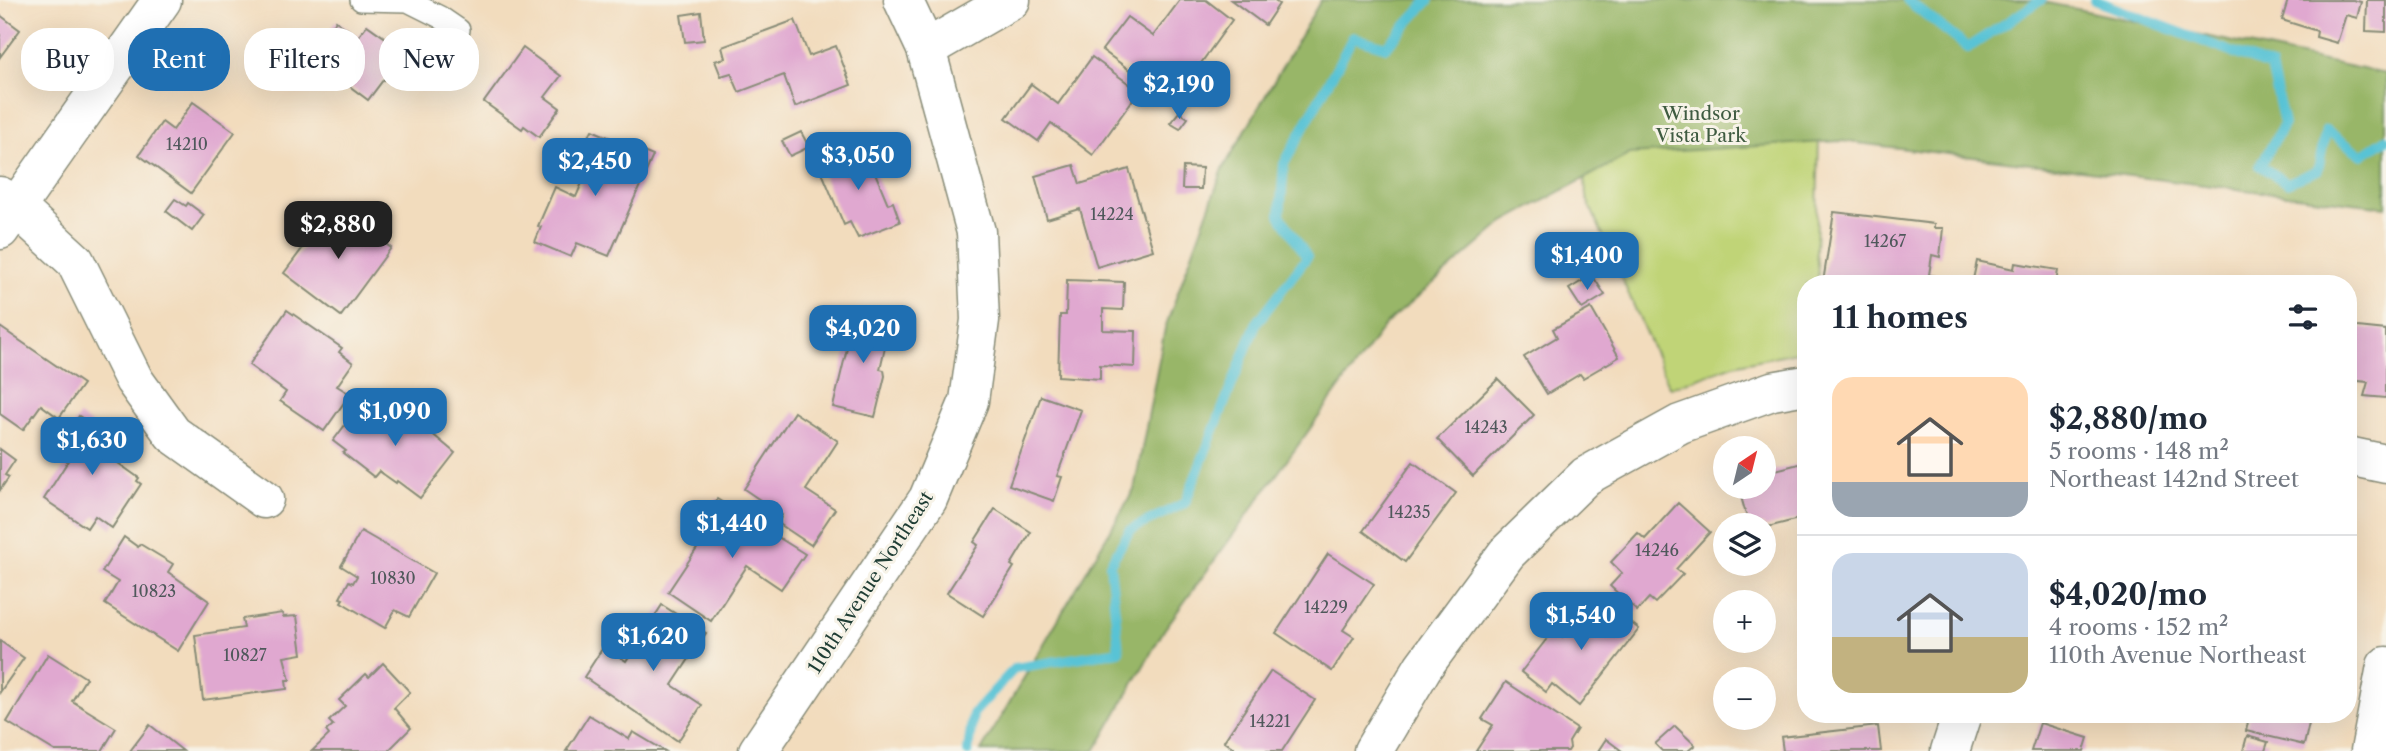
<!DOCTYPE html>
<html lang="en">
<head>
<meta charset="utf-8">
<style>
  body { margin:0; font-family:"Libre Caslon Text",serif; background:#f6f6f7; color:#1f2937; height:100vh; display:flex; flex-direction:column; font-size:26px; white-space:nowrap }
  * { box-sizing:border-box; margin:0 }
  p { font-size:23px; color:#747a83 }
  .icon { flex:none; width:38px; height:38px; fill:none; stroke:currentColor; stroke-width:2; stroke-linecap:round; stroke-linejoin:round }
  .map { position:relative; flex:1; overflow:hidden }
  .sheet { position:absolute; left:1797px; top:275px; width:560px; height:448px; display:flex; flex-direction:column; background:#fff; border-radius:28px; box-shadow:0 7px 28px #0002 }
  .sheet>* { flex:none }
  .guide { position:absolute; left:21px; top:28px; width:665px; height:63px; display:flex; gap:14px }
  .needle { width:46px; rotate:35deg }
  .tools { position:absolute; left:1713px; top:436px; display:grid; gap:14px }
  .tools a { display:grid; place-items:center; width:63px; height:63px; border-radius:50%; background:#fff; box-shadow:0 7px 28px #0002; font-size:35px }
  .price { position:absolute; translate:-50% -60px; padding:0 16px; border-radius:14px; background:#1f6fb2; color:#fff; font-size:23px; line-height:46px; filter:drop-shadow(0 2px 4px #0008) }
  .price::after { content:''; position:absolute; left:50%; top:42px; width:21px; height:16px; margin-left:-10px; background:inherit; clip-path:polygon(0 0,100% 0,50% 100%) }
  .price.on { background:#222; color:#fff }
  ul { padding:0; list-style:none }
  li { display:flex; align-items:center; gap:21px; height:175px; padding:0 35px }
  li+li { border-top:2px solid #e0e1e3 }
  li span { display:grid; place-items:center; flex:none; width:196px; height:140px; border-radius:21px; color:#555 }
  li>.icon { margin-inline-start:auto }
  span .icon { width:84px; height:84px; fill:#fffc; stroke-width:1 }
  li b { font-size:30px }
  h2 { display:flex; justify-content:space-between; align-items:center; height:84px; padding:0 35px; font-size:30px }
  .chip { padding:0 24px; border-radius:28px; background:#fff; box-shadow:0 7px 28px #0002; font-size:24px; line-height:63px }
  .chip.on { background:#1f6fb2; color:#fff }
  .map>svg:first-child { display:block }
  .green { fill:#c0d477; stroke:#708856; stroke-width:2 }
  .forest { fill:#98b668; stroke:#5c7a4e; stroke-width:2 }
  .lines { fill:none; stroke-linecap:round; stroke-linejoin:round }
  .stream { stroke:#59c3d5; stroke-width:10 }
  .building { fill:#e0a8d0 }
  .service-casing { stroke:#888c78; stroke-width:24 }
  .minor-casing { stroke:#888c78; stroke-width:41 }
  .service { stroke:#fff; stroke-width:21 }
  .minor { stroke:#fff; stroke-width:38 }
  .labels { text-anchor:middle; stroke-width:6; stroke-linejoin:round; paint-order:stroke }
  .number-label { font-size:16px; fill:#4f585b }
  .park-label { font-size:19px; fill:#3f5b41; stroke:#f7f3e8 }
  .street-label { font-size:19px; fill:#1f3d34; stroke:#f7f3e8 }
</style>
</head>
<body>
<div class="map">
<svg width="2386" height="751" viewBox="0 0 2386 751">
  <rect width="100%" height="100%" fill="#f7f3e8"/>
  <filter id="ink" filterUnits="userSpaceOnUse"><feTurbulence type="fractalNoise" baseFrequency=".0143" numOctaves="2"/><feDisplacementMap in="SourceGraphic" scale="14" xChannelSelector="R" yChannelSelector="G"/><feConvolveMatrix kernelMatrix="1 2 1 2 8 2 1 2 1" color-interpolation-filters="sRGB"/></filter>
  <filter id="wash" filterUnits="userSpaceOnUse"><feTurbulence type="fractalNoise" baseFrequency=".00686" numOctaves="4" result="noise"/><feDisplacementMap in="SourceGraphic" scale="28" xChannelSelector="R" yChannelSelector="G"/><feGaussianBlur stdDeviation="1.57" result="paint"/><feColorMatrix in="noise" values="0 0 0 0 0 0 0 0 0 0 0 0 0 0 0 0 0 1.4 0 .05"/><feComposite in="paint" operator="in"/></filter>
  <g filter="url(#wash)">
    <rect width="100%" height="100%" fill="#f2dcbd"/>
    <polygon class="green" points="1576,0 1820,101 1816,253 1819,283 1806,284 1806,350 1734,365 1670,388 1586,197"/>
    <polygon class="forest" points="1321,0 2034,0 2386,74 2386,207 1841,141 1630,154 1504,222 1386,324 1164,630 1095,751 981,751 1134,490 1165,328 1223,169"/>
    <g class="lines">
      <g class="stream">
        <polyline points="1907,0 1968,48 2041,0"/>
        <polyline points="2094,0 2271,67 2284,124 2260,166 2287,183 2318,170 2326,130 2362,155 2386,139"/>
        <polyline points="968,751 973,714 1015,668 1119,651 1110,564 1130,530 1185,503 1256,324 1307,257 1280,215 1284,164 1353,37 1386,47 1429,0"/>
      </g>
    </g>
    <g id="blocks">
      <g class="building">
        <polygon points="1180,0 1206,0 1232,20 1178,95 1150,74 1145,81 1102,50 1127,17 1153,36"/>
        <polygon points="1231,0 1273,0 1279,4 1265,25"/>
        <polygon points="2288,0 2353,0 2361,2 2357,18 2346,15 2337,43 2316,37 2317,31 2282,20"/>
        <polygon points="2367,0 2386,0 2386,32 2366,31"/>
        <polygon points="701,12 704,40 685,42 681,15"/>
        <polygon points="0,15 20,30 0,57"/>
        <polygon points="795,20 809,56 836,46 851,85 795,107 784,75 739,92 731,73 721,76 715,61 725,58 722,47"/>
        <polygon points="336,21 358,37 367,25 411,56 394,80 387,75 368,100 308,55 320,39 322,41"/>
        <polygon points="523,48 561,76 545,97 560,108 539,137 524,126 522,129 484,102"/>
        <polygon points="1092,57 1139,91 1093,155 1051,123 1038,141 1006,118 1031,84 1058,104"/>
        <polygon points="193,102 235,132 191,193 139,155 162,122 173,130"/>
        <polygon points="1179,112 1188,118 1180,129 1170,123"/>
        <polygon points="592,130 653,156 609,256 577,243 571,257 535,242 541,227 538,226 555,187 576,197 582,183 578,182 581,175 578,173 588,148 584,146"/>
        <polygon points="801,132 809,147 790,156 782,141"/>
        <polygon points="863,144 888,204 893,202 900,222 858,238 850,222 844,225 818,163"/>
        <polygon points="1074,165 1080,184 1129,169 1153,250 1097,267 1080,209 1047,219 1035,176"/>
        <polygon points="1183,167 1202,168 1201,189 1182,189"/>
        <polygon points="175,199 186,206 188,203 204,215 192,231 166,211"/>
        <polygon points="335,205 391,248 341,316 284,273"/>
        <polygon points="1834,212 1934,224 1934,228 1943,228 1940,257 1932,255 1929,275 1937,276 1936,284 1823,282"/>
        <polygon points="1977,261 2014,269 2015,263 2058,270 2056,284 1972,284"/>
        <polygon points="1592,275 1605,295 1582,309 1569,289"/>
        <polygon points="1067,280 1124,282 1123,310 1103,309 1103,330 1136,331 1135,367 1100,365 1100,379 1058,376 1060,315 1066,315"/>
        <polygon points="1591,308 1619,357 1583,378 1580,374 1547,394 1524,357 1557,337 1553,329"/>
        <polygon points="287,310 342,348 339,352 353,363 337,386 350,394 324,431 280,401 286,392 249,365"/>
        <polygon points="850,312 891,321 880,369 884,370 885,376 875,417 833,407 849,340 844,339"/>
        <polygon points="2348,326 2386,330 2386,398 2364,396 2368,382 2348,380"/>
        <polygon points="0,327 83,384 59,418 41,405 23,430 0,414"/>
        <polygon points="1498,379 1534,415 1473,476 1437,439"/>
        <polygon points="1041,396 1081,410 1057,476 1062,477 1054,501 1009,485"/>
        <polygon points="388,401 413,421 426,417 430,432 455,453 420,498 397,481 396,483 379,471 374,477 343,453 346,451 333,441 357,409 372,422"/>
        <polygon points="794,412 838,441 806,490 835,509 811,545 778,523 782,515 744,489"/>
        <polygon points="79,416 101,430 98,432 126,451 118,463 139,478 137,481 141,484 112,528 95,516 87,528 44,499 68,461 55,454"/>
        <polygon points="0,449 15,460 5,475 9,477 0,490"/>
        <polygon points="1413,462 1456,493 1405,562 1363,531"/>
        <polygon points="1806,462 1806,517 1764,528 1764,525 1749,525 1738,486 1764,486 1764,473"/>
        <polygon points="717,499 805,554 781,589 747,566 711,621 668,592 714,523 705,517"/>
        <polygon points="1678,503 1710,532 1676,569 1683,574 1655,603 1649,598 1637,611 1610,586 1622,573 1611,562 1638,533 1645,539"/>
        <polygon points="995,509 1031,532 1011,565 1014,567 983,616 947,593 978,545 974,542"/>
        <polygon points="361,531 434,573 409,617 395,610 385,628 341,602 343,599 340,598 349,581 353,583 357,576 341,566"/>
        <polygon points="124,537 138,547 140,544 173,564 168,572 209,601 178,651 105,604 118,582 102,572"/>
        <polygon points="1328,554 1374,584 1343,630 1354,637 1332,671 1276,633"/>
        <polygon points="1595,595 1639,629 1579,706 1552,684 1546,692 1521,672 1553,631 1562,637"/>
        <polygon points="662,605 706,633 672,685 702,705 678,741 584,677 604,646 626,661"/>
        <polygon points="282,613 283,617 297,616 302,654 284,657 290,680 286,680 287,689 203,700 195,635 244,628 242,619"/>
        <polygon points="0,641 24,658 0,692"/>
        <polygon points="48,654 86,678 72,701 116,728 102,751 55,751 7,722"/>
        <polygon points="383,663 410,692 394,708 411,728 388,751 312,751 329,735 326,731 333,725 329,721 345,706 339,700 366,674 369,677"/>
        <polygon points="1271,671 1315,700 1282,751 1238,751 1224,741"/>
        <polygon points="1506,682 1577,729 1569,742 1570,748 1568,751 1476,751 1493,725 1482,719"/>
        <polygon points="2250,714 2311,715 2304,745 2246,731"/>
        <polygon points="589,715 629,739 633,732 665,751 566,751"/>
        <polygon points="2040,723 2088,738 2084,751 2031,751"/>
        <polygon points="150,725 183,751 130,751"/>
        <polygon points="1675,726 1695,745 1688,751 1662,751 1655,744"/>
        <polygon points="1878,726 1881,751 1783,751 1781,737"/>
        <polygon points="2247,736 2268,742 2265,751 2243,751"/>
        <polygon points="1606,739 1622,751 1598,751"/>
      </g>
    </g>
  </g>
  <g filter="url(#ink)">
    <use href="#blocks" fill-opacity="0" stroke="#888c78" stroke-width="2"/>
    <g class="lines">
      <g class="service-casing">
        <polyline id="service" points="361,0 408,1 440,17 459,30"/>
      </g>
      <g class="minor-casing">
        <g id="minor">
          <polyline points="926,49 1011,0"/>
          <polyline points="0,196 16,207 75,261 134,380 173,434 264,499"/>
          <polyline points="0,230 162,0"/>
          <polyline points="2348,456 2386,464"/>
          <polyline points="758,751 928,499 969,401 980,320 976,232 926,49 903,0"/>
          <polyline points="1373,751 1423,667 1507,553 1586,476 1680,424 1772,391 1806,385"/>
          <polyline points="1950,751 1962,714"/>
          <polyline points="2370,751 2386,666"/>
        </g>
      </g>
      <use href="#service" class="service"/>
      <use href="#minor" class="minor"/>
    </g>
  </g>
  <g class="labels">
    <g class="number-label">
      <text x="187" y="150">14210</text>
      <text x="1112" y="220">14224</text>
      <text x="1885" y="247">14267</text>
      <text x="1486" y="433">14243</text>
      <text x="1409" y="518">14235</text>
      <text x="1657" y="556">14246</text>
      <text x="393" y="584">10830</text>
      <text x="154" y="597">10823</text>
      <text x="1326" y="613">14229</text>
      <text x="245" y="661">10827</text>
      <text x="1270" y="727">14221</text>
    </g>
    <g class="park-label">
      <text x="1701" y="120">Windsor<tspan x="1701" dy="22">Vista Park</tspan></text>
    </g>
    <g class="street-label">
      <text transform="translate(870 582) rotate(-57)" y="7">110th Avenue Northeast</text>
    </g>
  </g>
</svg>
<div class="tools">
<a><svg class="needle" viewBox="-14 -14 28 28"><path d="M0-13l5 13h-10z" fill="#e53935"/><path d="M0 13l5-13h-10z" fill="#747a83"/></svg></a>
<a><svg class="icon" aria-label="layers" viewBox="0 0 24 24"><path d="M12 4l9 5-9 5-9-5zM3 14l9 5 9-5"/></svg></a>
<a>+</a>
<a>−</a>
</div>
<b class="price" style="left:1179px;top:121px">$2,190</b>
<b class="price" style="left:858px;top:192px">$3,050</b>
<b class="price" style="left:595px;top:198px">$2,450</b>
<b class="price on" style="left:338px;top:261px">$2,880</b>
<b class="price" style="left:1587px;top:292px">$1,400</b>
<b class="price" style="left:863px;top:365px">$4,020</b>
<b class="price" style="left:395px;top:448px">$1,090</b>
<b class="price" style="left:92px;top:477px">$1,630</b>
<b class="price" style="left:732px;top:560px">$1,440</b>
<b class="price" style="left:1581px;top:652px">$1,540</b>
<b class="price" style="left:653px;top:673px">$1,620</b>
<div class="guide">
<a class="chip">Buy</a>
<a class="chip on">Rent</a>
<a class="chip">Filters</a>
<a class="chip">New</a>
</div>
<section class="sheet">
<h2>11 homes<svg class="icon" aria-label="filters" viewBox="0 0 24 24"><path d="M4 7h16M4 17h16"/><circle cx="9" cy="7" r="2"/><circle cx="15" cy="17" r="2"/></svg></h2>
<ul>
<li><span style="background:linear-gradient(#ffd9b3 75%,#9aa5b1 0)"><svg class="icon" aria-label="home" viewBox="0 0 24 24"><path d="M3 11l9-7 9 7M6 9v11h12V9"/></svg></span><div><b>$2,880/mo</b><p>5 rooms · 148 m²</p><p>Northeast 142nd Street</p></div></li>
<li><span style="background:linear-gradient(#c9d6e8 60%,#c2b280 0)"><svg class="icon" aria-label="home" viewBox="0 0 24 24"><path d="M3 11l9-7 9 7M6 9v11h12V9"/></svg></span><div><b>$4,020/mo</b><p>4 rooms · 152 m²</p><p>110th Avenue Northeast</p></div></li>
</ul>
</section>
</div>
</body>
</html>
